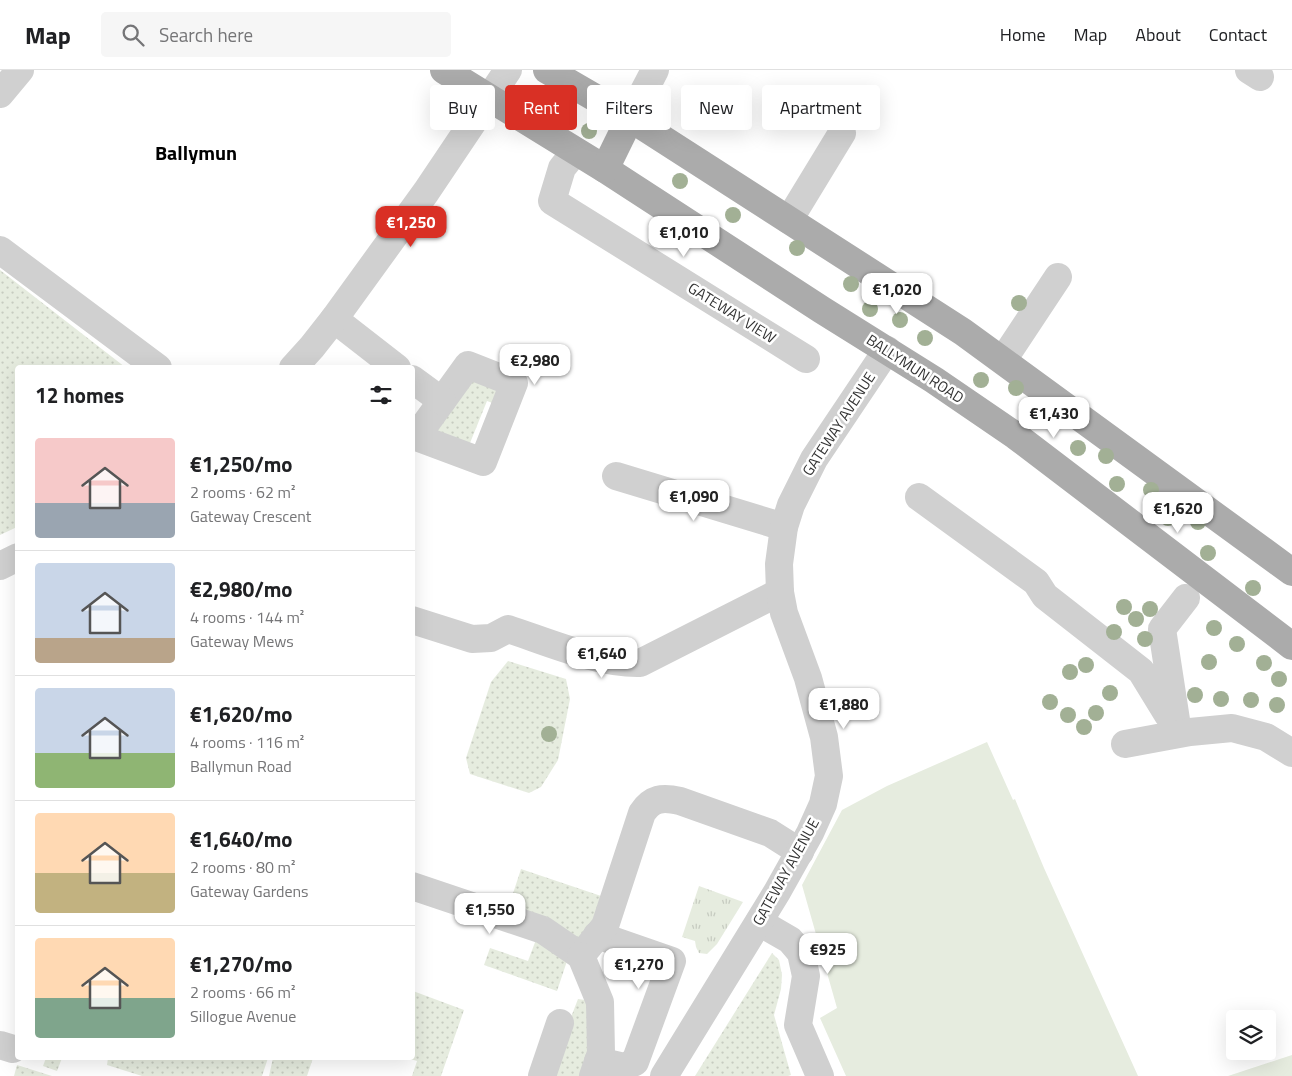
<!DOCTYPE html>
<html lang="en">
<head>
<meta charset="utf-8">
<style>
  body { margin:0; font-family:"Titillium Web",sans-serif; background:#f6f6f6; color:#202124; height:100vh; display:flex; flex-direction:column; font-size:19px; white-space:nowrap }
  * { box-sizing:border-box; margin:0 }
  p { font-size:16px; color:#757577 }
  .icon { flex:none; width:28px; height:28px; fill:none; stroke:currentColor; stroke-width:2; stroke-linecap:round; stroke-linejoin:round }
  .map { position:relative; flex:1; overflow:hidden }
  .side { position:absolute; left:15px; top:295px; width:400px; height:695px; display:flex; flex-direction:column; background:#fff; border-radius:5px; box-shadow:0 5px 20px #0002 }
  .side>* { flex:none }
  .hud { position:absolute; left:430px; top:15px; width:475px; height:45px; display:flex; gap:10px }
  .fabs { position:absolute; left:1226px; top:940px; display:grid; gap:10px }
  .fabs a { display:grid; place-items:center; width:50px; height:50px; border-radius:5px; background:#fff; box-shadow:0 5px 20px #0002; font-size:25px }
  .price { position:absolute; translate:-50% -42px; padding:0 11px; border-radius:10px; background:#fff; color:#222; font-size:16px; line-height:32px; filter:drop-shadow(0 1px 2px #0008) }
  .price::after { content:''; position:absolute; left:50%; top:30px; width:15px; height:11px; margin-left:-8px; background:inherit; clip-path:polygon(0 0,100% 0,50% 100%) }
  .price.selected { background:#d93025; color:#fff }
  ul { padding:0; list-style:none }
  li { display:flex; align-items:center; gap:15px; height:125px; padding:0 20px }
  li+li { border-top:1px solid #e0e0e0 }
  li span { display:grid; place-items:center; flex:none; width:140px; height:100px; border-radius:5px; color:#555 }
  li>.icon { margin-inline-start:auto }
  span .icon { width:60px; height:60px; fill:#fffc; stroke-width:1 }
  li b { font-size:21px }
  h2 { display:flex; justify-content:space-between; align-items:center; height:60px; padding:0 20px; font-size:21px }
  .pill { padding:0 18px; border-radius:5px; background:#fff; box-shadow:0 5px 20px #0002; font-size:18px; line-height:45px }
  .pill.selected { background:#d93025; color:#fff }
  header { display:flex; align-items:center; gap:30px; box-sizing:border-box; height:70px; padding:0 25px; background:#fff; border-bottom:1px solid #e0e0e0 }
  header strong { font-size:24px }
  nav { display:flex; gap:28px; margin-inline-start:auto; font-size:18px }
  .search { width:350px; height:45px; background:#f6f6f6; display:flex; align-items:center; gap:12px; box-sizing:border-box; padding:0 18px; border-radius:5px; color:#757577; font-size:19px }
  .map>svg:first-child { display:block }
  .grass { fill:url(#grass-dots) }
  .park { fill:url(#park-tufts) }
  .garden { fill:#e6ecdf }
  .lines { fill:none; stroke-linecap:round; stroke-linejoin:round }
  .minor { stroke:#d0d0d0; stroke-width:28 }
  .major { stroke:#ababab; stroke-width:28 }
  .tree { fill:#a2b095 }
  .labels { text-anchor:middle; stroke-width:5; stroke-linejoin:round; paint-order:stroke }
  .street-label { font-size:15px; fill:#333; stroke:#fff }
  .district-label { font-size:20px; font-weight:bold; fill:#000; stroke:#fff }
</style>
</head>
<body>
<header>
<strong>Map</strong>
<div class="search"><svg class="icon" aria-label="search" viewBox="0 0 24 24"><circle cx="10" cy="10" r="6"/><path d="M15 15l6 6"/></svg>Search here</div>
<nav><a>Home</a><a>Map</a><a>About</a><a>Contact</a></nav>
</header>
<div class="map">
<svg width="1292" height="1006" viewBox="0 0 1292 1006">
  <defs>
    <pattern id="grass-dots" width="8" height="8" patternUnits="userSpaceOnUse" patternTransform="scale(1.25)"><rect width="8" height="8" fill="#e6ecdf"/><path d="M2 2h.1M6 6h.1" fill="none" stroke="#c6cbc0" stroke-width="1.8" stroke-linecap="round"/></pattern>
    <pattern id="park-tufts" width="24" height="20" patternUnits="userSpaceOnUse" patternTransform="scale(1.25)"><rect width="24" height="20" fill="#e6ecdf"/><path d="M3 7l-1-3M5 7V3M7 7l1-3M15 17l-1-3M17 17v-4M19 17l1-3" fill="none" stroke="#c6cbc0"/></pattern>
  </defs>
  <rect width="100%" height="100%" fill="#fff"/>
  <g class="grass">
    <polygon points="0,200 125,297 18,298 17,457 0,465"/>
    <polygon points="472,309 504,321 498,335 487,331 470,373 434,362"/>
    <polygon points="508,591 566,609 570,629 558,690 541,717 529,723 470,704 466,688 491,612"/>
    <polygon points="521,799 613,830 571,879 557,921 484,895 490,878 528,891 540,859 505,848"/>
    <polygon points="772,883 779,890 782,905 781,919 774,945 791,1005 788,1006 695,1006"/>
    <polygon points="413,921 464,940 441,1006 412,1006 417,991 407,988 412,988"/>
    <polygon points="578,929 600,932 593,1006 542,1006 568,955"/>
    <polygon points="46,988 62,988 57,1001 43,996"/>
    <polygon points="108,988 268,988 262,1006 142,1006 107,995"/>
    <polygon points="273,988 313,988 307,1006 269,1006"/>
    <polygon points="17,995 52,1006 14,1006"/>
  </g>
  <polygon class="park" points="699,816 743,832 717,874 707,884 699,883 696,877 695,871 682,867"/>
  <g class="garden">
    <polygon points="987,672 1013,730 1015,729 1044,798 1138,1006 846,1006 820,948 837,938 802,815 842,740 887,716"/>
    <polygon points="1292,985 1292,1006 1228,1006"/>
  </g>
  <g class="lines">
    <g class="minor">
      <polyline points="1249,0 1260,7"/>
      <polyline points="0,24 20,0"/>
      <polyline points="630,48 655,0"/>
      <polyline points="575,82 562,98 552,131 806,289"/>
      <polyline points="789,150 842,63"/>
      <polyline points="0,180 158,298"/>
      <polyline points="334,249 397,298"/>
      <polyline points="1003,290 1058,207"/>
      <polygon points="468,295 514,313 483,392 416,367"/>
      <polyline points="293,298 312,277 334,249 426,122 508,0"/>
      <polyline points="412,309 442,331"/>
      <polyline points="616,406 784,457"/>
      <polyline points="919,427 1036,512 1045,526 1141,601 1168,645 1176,650 1162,559 1186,528"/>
      <polyline points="0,496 18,487"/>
      <path d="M412 550 472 569 491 568 508 559C548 572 598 594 640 593L780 522"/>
      <polyline points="1125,674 1190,662 1232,658 1266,667 1292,683"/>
      <polyline points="412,816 543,860 581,886"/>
      <polyline points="759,852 790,870 801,883 806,906 798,955 820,1006"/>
      <polyline points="597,865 672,891 635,992 624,997 598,991"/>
      <path d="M581 886 605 856 642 743C652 728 662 727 680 731L770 763 800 782"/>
      <polyline points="581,886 600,932 601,983 593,1006"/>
      <polyline points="0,975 13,979"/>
      <polyline points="542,1006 560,953"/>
      <polyline points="664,1006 777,822 810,763 823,734 829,706 824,667 808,608 784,543 780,522 779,494 784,457 791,435 814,389 887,280"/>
    </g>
    <g class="major">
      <polyline points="444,0 605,99 822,240 934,310 1016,366 1292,576"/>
      <polyline points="547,0 630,48 963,262 1292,502"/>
      <polyline points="605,99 630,48"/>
    </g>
  </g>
  <g class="tree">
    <circle cx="589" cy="61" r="8"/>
    <circle cx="680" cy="111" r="8"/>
    <circle cx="733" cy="145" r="8"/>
    <circle cx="797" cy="178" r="8"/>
    <circle cx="851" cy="214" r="8"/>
    <circle cx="1019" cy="233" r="8"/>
    <circle cx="870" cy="239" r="8"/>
    <circle cx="900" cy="250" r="8"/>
    <circle cx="925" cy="268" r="8"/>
    <circle cx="981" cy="310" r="8"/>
    <circle cx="1016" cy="318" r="8"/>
    <circle cx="1029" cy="341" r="8"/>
    <circle cx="1078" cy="378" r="8"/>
    <circle cx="1106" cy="386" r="8"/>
    <circle cx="1117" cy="414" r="8"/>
    <circle cx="1151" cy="420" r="8"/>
    <circle cx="1168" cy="448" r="8"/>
    <circle cx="1198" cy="452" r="8"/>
    <circle cx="1208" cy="483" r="8"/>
    <circle cx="1253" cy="518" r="8"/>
    <circle cx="1124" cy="537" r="8"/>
    <circle cx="1150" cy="539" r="8"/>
    <circle cx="1136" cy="549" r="8"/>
    <circle cx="1214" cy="558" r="8"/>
    <circle cx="1114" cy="562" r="8"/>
    <circle cx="1145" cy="569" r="8"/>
    <circle cx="1237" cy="574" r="8"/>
    <circle cx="1209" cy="592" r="8"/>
    <circle cx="1264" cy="593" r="8"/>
    <circle cx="1086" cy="595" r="8"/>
    <circle cx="1070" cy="602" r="8"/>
    <circle cx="1279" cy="609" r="8"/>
    <circle cx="1110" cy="623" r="8"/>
    <circle cx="1195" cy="625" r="8"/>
    <circle cx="1221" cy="629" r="8"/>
    <circle cx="1251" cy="630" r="8"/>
    <circle cx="1050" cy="632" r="8"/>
    <circle cx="1277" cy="635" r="8"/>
    <circle cx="1096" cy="643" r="8"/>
    <circle cx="1068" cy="645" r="8"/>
    <circle cx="1084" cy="657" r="8"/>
    <circle cx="549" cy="664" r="8"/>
  </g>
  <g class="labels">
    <g class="street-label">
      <text transform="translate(732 243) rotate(32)" y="5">GATEWAY VIEW</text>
      <text transform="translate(915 299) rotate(33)" y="5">BALLYMUN ROAD</text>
      <text transform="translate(839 354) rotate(-57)" y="5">GATEWAY AVENUE</text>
      <text transform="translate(786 802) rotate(-61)" y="5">GATEWAY AVENUE</text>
    </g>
    <g class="district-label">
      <text x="196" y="90">Ballymun</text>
    </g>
  </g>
</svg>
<div class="fabs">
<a><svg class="icon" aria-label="layers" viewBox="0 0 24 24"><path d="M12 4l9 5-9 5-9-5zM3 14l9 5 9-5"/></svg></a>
</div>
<b class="price selected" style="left:411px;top:178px">€1,250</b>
<b class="price" style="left:684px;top:188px">€1,010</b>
<b class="price" style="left:897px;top:245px">€1,020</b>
<b class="price" style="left:535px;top:316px">€2,980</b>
<b class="price" style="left:1054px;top:369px">€1,430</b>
<b class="price" style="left:694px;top:452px">€1,090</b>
<b class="price" style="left:1178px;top:464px">€1,620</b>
<b class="price" style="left:602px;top:609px">€1,640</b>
<b class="price" style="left:844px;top:660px">€1,880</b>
<b class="price" style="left:490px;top:865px">€1,550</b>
<b class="price" style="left:828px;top:905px">€925</b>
<b class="price" style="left:639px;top:920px">€1,270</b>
<div class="hud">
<a class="pill">Buy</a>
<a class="pill selected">Rent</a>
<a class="pill">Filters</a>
<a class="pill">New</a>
<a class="pill">Apartment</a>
</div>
<section class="side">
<h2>12 homes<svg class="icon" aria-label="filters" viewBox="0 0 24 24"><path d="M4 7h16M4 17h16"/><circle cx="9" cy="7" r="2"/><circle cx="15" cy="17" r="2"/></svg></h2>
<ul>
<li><span style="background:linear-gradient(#f6c9c9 65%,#9aa5b1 0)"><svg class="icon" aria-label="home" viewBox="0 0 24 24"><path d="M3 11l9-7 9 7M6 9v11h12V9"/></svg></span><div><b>€1,250/mo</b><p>2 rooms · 62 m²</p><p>Gateway Crescent</p></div></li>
<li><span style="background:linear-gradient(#c9d6e8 75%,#b9a48a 0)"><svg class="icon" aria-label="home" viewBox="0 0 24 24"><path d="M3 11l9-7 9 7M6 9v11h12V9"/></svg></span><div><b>€2,980/mo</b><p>4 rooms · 144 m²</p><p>Gateway Mews</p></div></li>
<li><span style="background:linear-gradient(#c9d6e8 65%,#8fb573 0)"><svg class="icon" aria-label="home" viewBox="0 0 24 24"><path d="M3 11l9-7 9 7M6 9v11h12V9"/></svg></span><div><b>€1,620/mo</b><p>4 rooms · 116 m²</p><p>Ballymun Road</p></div></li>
<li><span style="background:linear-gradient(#ffd9b3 60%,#c2b280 0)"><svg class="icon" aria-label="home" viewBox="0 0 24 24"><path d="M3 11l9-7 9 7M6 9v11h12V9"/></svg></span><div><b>€1,640/mo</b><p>2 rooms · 80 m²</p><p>Gateway Gardens</p></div></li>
<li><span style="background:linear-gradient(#ffd9b3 60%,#7fa58c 0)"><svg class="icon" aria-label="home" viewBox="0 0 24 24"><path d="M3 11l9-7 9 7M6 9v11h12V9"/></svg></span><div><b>€1,270/mo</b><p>2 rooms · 66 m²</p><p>Sillogue Avenue</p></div></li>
</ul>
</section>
</div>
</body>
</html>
